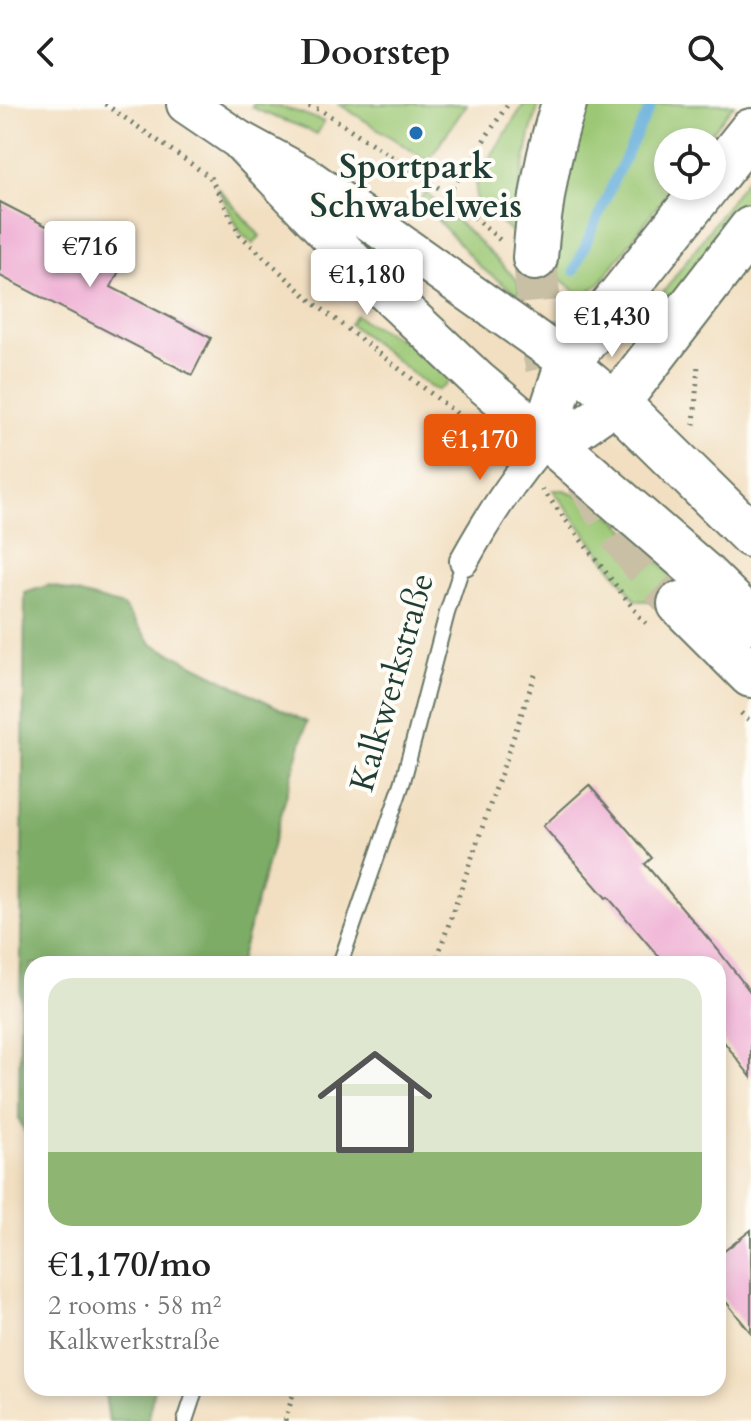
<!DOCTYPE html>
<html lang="en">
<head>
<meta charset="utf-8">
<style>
  body { margin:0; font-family:Cardo,serif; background:#f2f2f2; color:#222; height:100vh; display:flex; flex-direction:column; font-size:30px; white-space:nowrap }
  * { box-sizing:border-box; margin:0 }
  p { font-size:26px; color:#767676 }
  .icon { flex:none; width:44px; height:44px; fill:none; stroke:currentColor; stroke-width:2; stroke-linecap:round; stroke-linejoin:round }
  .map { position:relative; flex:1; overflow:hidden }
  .side { position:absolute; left:24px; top:852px; width:702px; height:440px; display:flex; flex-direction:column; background:#fff; border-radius:24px; box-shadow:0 4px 12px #0003 }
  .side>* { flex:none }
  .tools { position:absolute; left:654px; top:24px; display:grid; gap:16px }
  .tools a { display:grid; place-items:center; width:72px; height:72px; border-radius:50%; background:#fff; box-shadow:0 4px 12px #0003; font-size:40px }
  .price { position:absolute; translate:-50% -68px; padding:0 18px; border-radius:8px; background:#fff; color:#222; font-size:26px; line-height:52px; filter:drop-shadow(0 2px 4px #0008) }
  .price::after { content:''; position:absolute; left:50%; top:48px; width:24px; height:18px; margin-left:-12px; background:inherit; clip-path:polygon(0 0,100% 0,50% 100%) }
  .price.on { background:#ea580c; color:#fff }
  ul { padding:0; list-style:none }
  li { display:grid; align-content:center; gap:16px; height:424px; padding:0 24px }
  li span { display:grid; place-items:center; height:248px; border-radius:24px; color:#555 }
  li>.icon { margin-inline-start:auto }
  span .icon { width:144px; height:144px; fill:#fffc; stroke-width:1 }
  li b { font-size:34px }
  header { display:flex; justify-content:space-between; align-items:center; height:104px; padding:0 24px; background:#fff; font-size:36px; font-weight:700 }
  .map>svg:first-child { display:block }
  .green { fill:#9cc875; stroke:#5e8254; stroke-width:2 }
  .forest { fill:#7dac66; stroke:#4e744d; stroke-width:2 }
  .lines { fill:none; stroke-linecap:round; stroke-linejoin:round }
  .stream { stroke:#62acda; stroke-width:10 }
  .building { fill:#eda5cf }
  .trunk-tunnel { stroke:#c8bfa5; stroke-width:44; stroke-dasharray:44 22; stroke-linecap:butt }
  .service-casing { stroke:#697665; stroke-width:18 }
  .minor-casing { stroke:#697665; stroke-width:32 }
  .secondary-casing { stroke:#697665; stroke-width:42 }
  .primary-casing { stroke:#697665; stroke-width:48 }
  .trunk-casing { stroke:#697665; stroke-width:48 }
  .path { stroke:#697665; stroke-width:5; stroke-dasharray:2 6; stroke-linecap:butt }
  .service { stroke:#fff; stroke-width:14 }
  .minor { stroke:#fff; stroke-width:28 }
  .secondary { stroke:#fff; stroke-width:38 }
  .primary { stroke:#fff; stroke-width:44 }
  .trunk { stroke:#fff; stroke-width:44 }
  .poi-dot { fill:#1f6fb2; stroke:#fdfcf7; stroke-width:3 }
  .labels { text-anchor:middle; stroke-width:8; stroke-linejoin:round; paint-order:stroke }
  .poi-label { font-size:34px; font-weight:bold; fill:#1f3d34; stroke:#fdfcf7 }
  .street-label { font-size:34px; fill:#1f3d34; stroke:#fdfcf7 }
</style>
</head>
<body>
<header><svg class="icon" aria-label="back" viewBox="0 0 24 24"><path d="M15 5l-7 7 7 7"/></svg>Doorstep<svg class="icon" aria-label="search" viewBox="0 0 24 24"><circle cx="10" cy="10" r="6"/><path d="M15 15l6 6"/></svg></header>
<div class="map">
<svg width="751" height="1317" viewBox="0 0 751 1317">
  <rect width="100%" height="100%" fill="#fdfcf7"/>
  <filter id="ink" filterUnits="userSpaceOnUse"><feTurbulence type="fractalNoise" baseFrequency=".0125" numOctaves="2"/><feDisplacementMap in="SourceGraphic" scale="16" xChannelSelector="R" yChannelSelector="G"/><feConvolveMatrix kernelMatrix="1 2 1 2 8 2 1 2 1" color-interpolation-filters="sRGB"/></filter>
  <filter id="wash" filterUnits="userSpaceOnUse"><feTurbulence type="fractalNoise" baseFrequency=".006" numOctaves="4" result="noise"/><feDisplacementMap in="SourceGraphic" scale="32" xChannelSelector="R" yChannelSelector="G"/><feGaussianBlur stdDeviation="1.8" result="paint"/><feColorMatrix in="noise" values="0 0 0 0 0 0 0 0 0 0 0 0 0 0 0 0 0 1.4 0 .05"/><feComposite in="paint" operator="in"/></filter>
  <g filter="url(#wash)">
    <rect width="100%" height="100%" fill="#f2dfc1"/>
    <g class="green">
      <path d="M253 0C278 0 301 8 324 18L317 30C296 19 272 14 252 3Z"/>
      <polygon points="339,0 467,0 428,57"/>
      <polygon points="524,0 539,0 530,30 520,82 518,133 488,109 476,94 476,76"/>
      <polygon points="586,0 734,0 705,38 668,38 668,82 672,82 601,178 583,193 555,171 557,129 567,58"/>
      <polygon points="751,69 751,91 644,236 634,228"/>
      <polygon points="217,83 260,132 253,140 241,129"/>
      <polygon points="426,89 467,126 517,176 520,187 517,190 480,163 435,113 417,99"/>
      <polygon points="356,211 367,219 416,243 452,272 445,282 437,286 430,283 350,220"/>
      <polygon points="553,386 564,386 590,396 617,417 697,496 636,497"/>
    </g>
    <g class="forest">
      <polygon points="49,481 123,502 152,540 307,618 239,860 32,860 32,1045 19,1015 25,489"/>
      <polygon points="104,1284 154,1284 148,1317 109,1317"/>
    </g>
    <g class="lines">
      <polyline class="stream" points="574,167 616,72 652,0"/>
    </g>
    <g id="blocks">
      <g class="building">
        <polygon points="0,98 122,161 111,183 211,234 192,271 0,172"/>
        <polygon points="589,681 652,754 645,760 718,846 751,889 751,973 718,930 718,860 665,860 608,793 606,794 543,722"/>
        <polygon points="751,1126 751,1229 718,1188 718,1152"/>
      </g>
    </g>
  </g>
  <g filter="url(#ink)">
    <use href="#blocks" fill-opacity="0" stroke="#697665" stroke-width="2"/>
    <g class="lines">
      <g class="trunk-tunnel">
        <polyline points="535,154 542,240 550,274"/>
        <path d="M586 372C612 422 642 460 680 500"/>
      </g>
      <g class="service-casing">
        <g id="service">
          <polyline points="340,860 403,677 447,509 464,457"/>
          <polyline points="185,1317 196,1284"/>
        </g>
      </g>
      <g class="minor-casing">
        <path id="minor" d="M464 457C489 412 513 375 548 335"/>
      </g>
      <g class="secondary-casing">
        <polyline id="secondary" points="186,0 239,36 305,72 568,258 617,299 581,324 548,335 478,276 366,170 239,36"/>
      </g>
      <g class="primary-casing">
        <g id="primary">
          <polyline points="712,76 751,27"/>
          <polyline points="707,82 568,258 550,313 548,335 700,467 751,517"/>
          <polyline points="751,125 617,299 751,431"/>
        </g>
      </g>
      <g class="trunk-casing">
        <g id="trunk">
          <path d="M535 154C539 101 547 51 564 0"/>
          <polyline points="680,500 751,571"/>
        </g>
      </g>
      <g class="path">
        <polyline points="105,0 210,73 240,131 314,199 455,308 502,350"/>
        <polyline points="301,0 321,6 448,90 500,136"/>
        <polyline points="448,90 508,0"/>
        <polyline points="694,321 698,260"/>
        <polyline points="542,385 640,513 646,519"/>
        <polyline points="741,609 751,618"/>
        <polyline points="435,860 536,568"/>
        <polyline points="285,1317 295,1284"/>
      </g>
      <use href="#service" class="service"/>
      <use href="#minor" class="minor"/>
      <use href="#secondary" class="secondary"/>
      <use href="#primary" class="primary"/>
      <use href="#trunk" class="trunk"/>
    </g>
  </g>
  <circle class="poi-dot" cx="416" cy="29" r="8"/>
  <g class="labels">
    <g class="poi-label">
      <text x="416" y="74">Sportpark<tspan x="416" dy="39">Schwabelweis</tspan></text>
    </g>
    <g class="street-label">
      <text transform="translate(391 578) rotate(-74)" y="12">Kalkwerkstraße</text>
    </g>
  </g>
</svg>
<div class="tools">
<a><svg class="icon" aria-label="locate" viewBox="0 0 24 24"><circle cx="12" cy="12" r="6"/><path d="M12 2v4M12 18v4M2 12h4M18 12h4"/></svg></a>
</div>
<b class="price" style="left:90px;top:185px">€716</b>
<b class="price" style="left:367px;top:213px">€1,180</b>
<b class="price" style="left:612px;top:255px">€1,430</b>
<b class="price on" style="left:480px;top:378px">€1,170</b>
<section class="side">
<ul>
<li><span style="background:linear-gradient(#dfe7d0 70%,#8fb573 0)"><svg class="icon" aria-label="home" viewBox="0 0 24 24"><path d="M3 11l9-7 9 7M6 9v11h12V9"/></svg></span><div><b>€1,170/mo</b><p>2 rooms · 58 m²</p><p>Kalkwerkstraße</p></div></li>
</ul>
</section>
</div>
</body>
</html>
